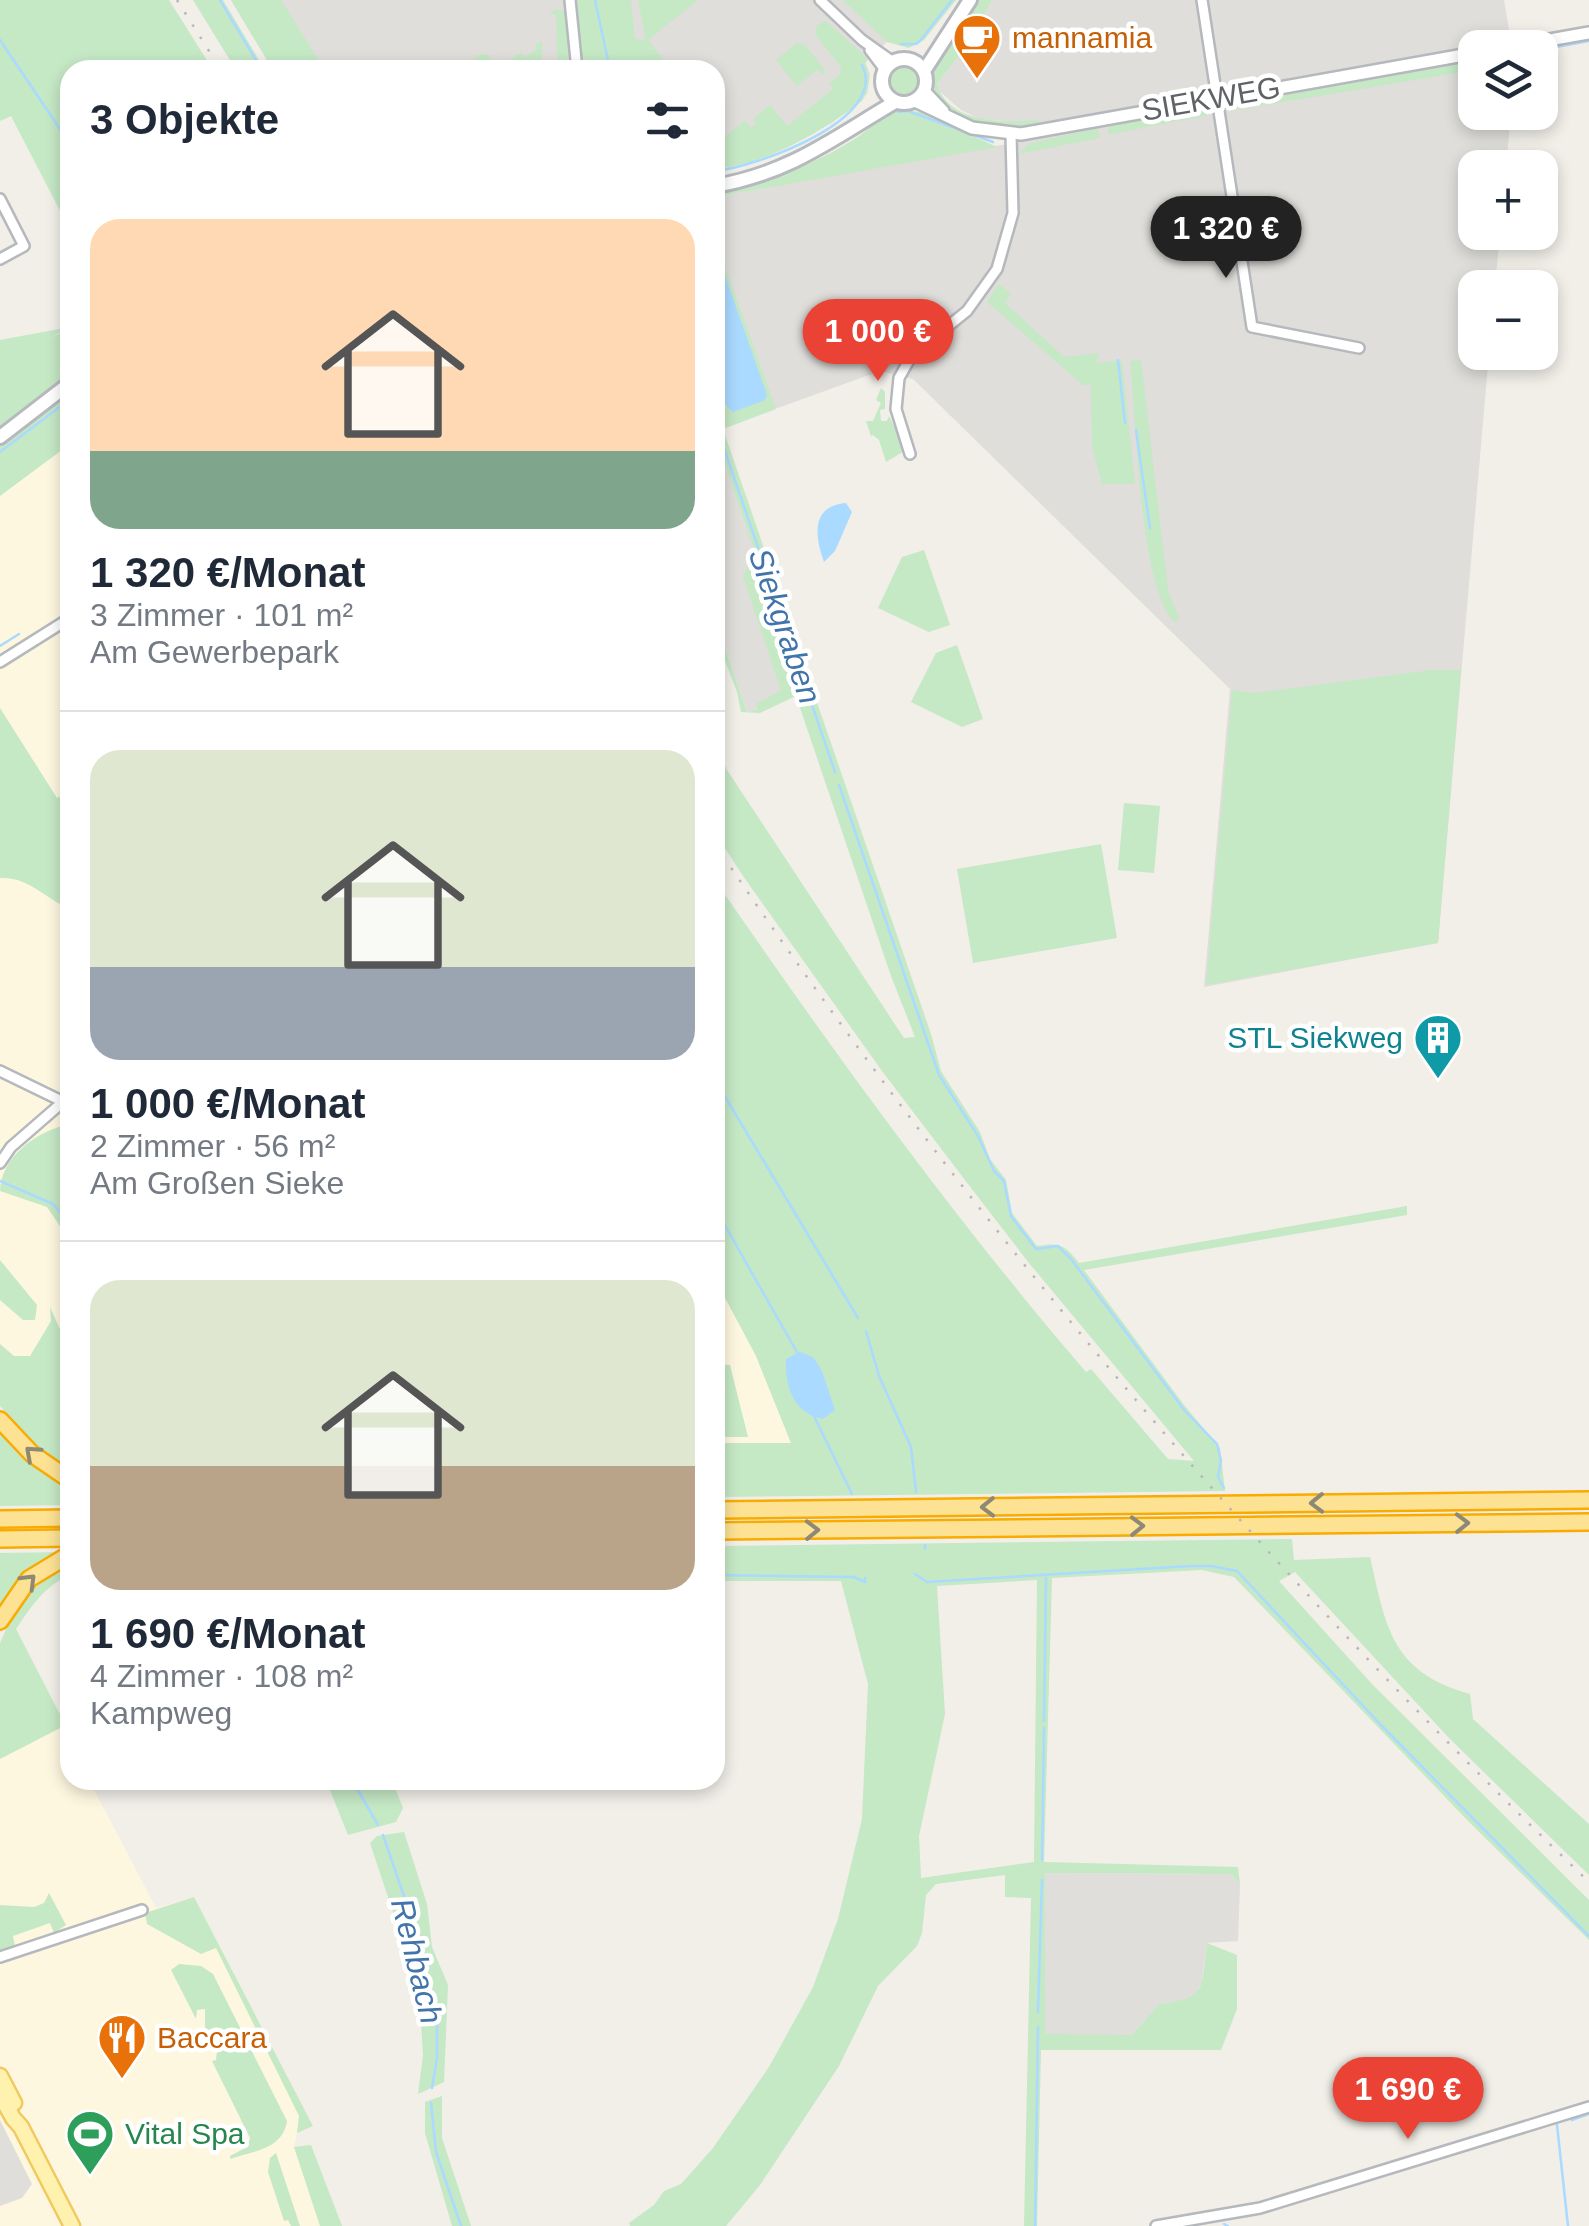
<!DOCTYPE html>
<html lang="de">
<head>
<meta charset="utf-8">
<style>
  body { margin:0; font-family:Arial,sans-serif; background:#f2f2f3; color:#1f2937; height:100vh; display:flex; flex-direction:column; font-size:38px; white-space:nowrap }
  * { box-sizing:border-box; margin:0 }
  p { font-size:32px; color:#747a83 }
  .icon { flex:none; width:55px; height:55px; fill:none; stroke:currentColor; stroke-width:2; stroke-linecap:round; stroke-linejoin:round }
  .map { position:relative; flex:1; overflow:hidden }
  .side { position:absolute; left:60px; top:60px; width:665px; height:1730px; display:flex; flex-direction:column; background:#fff; border-radius:30px; box-shadow:0 5px 15px #0003 }
  .side>* { flex:none }
  .buttons { position:absolute; left:1458px; top:30px; display:grid; gap:20px }
  .buttons a { display:grid; place-items:center; width:100px; height:100px; border-radius:20px; background:#fff; box-shadow:0 5px 15px #0003; font-size:50px }
  .price { position:absolute; translate:-50% -85px; padding:0 22px; border-radius:35px; background:#ea4335; color:#fff; font-size:32px; line-height:65px; filter:drop-shadow(0 2px 5px #0008) }
  .price::after { content:''; position:absolute; left:50%; top:60px; width:30px; height:22px; margin-left:-15px; background:inherit; clip-path:polygon(0 0,100% 0,50% 100%) }
  .price.on { background:#222; color:#fff }
  ul { padding:0; list-style:none }
  li { display:grid; align-content:center; gap:20px; height:530px; padding:0 30px }
  li+li { border-top:2px solid #e0e1e3 }
  li span { display:grid; place-items:center; height:310px; border-radius:30px; color:#555 }
  li>.icon { margin-inline-start:auto }
  span .icon { width:180px; height:180px; fill:#fffc; stroke-width:1 }
  li b { font-size:42px }
  h2 { display:flex; justify-content:space-between; align-items:center; height:120px; padding:0 30px; font-size:42px }
  .map>svg:first-child { display:block }
  .commercial { fill:#fef7e0 }
  .industrial { fill:#e0deda }
  .green { fill:#c5e8c5; fill-rule:evenodd }
  .water { fill:#aadaff }
  .lines { fill:none; stroke-linecap:round; stroke-linejoin:round }
  .stream { stroke:#aadaff; stroke-width:2.5 }
  .minor-casing { stroke:#b5b8bc; stroke-width:14 }
  .tertiary-casing { stroke:#b5b8bc; stroke-width:16 }
  .secondary-casing { stroke:#b6babf; stroke-width:18 }
  .primary-casing { stroke:#f2c960; stroke-width:19 }
  .motorway-casing { stroke:#f9ab00; stroke-width:20 }
  .minor { stroke:#fff; stroke-width:9 }
  .tertiary { stroke:#fff; stroke-width:11 }
  .secondary { stroke:#fff; stroke-width:12 }
  .primary { stroke:#fff2af; stroke-width:14 }
  .motorway { stroke:#fde293; stroke-width:15 }
  .rail { stroke:#b6b7b8; stroke-width:2.5; stroke-dasharray:2.5 12; stroke-linecap:butt }
  .oneway { stroke:#8e8975 }
  .labels { text-anchor:middle; stroke-width:9; stroke-linejoin:round; paint-order:stroke }
  .food-label { font-size:30px; fill:#c56008; stroke:#fff; text-anchor:start }
  .street-label { font-size:30px; fill:#5f6368; stroke:#fff }
  .culture-label { font-size:30px; fill:#0d838f; stroke:#fff; text-anchor:end }
  .leisure-label { font-size:30px; fill:#27864d; stroke:#fff; text-anchor:start }
  .water-label { font-size:32px; font-style:italic; fill:#4174aa; stroke:#fff }
</style>
</head>
<body>
<div class="map">
<svg width="1589" height="2226" viewBox="0 0 1589 2226">
  <rect width="100%" height="100%" fill="#f1efe8"/>
  <g class="commercial">
    <polygon points="70,389 70,1449 0,1356 0,442"/>
    <polygon points="715,1279 756,1356 791,1443 715,1443"/>
    <polygon points="62,1727 70,1742 70,1780 89,1780 156,1908 194,1897 313,2126 297,2133 294,2147 320,2226 0,2226 0,1759"/>
  </g>
  <g class="industrial">
    <polygon points="231,0 585,0 600,70 273,70"/>
    <polygon points="599,0 947,0 900,41 887,42 868,59 865,63 870,74 867,94 832,123 752,162 715,169 715,70 614,70"/>
    <polygon points="992,0 1504,0 1512,47 1475,48 1475,112 1511,113 1506,167 1475,168 1475,232 1500,233 1495,287 1475,288 1475,352 1489,353 1438,943 1204,987 1230,689 913,379 880,371 723,428 715,406 715,197 1035,139 1034,126 1039,124 980,119 961,110 938,90 937,84 970,42"/>
    <polygon points="715,435 804,693 747,712 715,618"/>
    <polygon points="1045,1873 1231,1874 1240,1885 1238,1941 1207,1943 1202,1981 1196,1994 1188,2001 1159,2004 1132,2035 1045,2035"/>
    <polygon points="0,2120 32,2184 22,2198 0,2206"/>
  </g>
  <g class="green">
    <polygon points="0,0 169,0 213,70 70,70 70,230 11,116 0,121"/>
    <polygon points="193,0 223,0 265,70 236,70"/>
    <polygon points="231,0 281,0 325,70 273,70"/>
    <polygon points="576,0 631,0 635,39 646,40 638,0 698,0 648,40 671,70 581,70"/>
    <polygon points="843,0 956,0 924,40 909,48 887,42"/>
    <path d="M976 0H992L970 42 937 84C948 124 1006 123 1038 120L1039 124C997 134 961 125 932 92L933 67 957 35Z"/>
    <polygon points="556,9 567,12 568,70 558,70 556,14 549,14"/>
    <path d="M826 21 868 59 865 63C871 73 870 90 862 101 819 133 770 163 715 169V126L724 137 745 121 751 128 756 124 753 119 770 105 787 126 833 89 829 84 840 74 841 67 815 34 817 25Z"/>
    <polygon points="542,41 542,70 464,70 462,66 482,54 488,55 496,68 521,53 525,57 537,49 535,45"/>
    <polygon points="797,43 805,45 825,70 825,75 817,70 797,86 776,60"/>
    <polygon points="1475,57 1475,70 1229,111 1235,105 1280,101 1282,92"/>
    <circle cx="903" cy="81" r="16"/>
    <path d="M898 110 920 112 997 147 715 197V191C765 182 810 167 853 140 869 131 880 115 898 110Z"/>
    <polygon points="1206,111 1208,115 1107,135 1110,123 1167,113 1168,120"/>
    <polygon points="1093,129 1098,130 1100,138 1018,154 1031,143"/>
    <path d="M715 239 776 409 723 429 931 1034 941 1071 980 1132 990 1159 1006 1180 1012 1213 1037 1246C1060 1242 1065 1245 1079 1263L1407 1206V1215L1084 1270 1184 1405 1220 1448 1225 1491 715 1497V1443H791L756 1356 715 1279V880C831 1049 952 1216 1086 1372L1091 1369 1168 1459 1194 1461 1029 1263 968 1184 882 1071 743 876 715 833V744L727 770 904 1038 915 1037 891 976 796 696 760 713 741 712 737 692 715 635V618L747 712 757 709 756 704 781 690 743 577 750 561 796 695 803 693 715 435Z"/>
    <polygon points="998,284 1011,293 1005,303 1064,357 1099,353 1096,363 1122,361 1135,484 1102,484 1092,447 1091,385 1083,385 987,302"/>
    <polygon points="70,327 50,338 70,329 70,377 0,429 0,340"/>
    <path d="M1141 360 1168 590 1179 619 1175 622C1139 591 1136 413 1130 361Z"/>
    <polygon points="881,388 885,392 885,409 880,410 881,421 887,421 889,416 906,450 886,462 879,440 873,435 871,436 866,421 873,421 881,403 876,400"/>
    <polygon points="70,389 70,444 0,496 0,442"/>
    <polygon points="924,550 950,625 929,632 878,608 902,557"/>
    <polygon points="957,645 983,719 962,727 911,702 936,653"/>
    <polygon points="1432,670 1461,670 1438,943 1206,985 1232,690 1254,693"/>
    <path d="M0 708 57 798 70 791V909C46 899 28 876 0 878Z"/>
    <polygon points="1124,803 1160,806 1154,873 1118,870"/>
    <polygon points="1101,844 1117,938 973,963 957,869"/>
    <path d="M66 1125 70 1126V1241L47 1207 0 1191C1 1157 36 1132 66 1125Z"/>
    <polygon points="0,1260 37,1305 35,1320 23,1320 0,1300"/>
    <polygon points="50,1307 66,1343 70,1341 70,1473 45,1455 0,1406 0,1344 14,1356 30,1356 51,1321"/>
    <polygon points="715,1364 730,1365 748,1437 715,1437"/>
    <polygon points="0,1424 70,1484 70,1505 0,1506"/>
    <path d="M1292 1539 1294 1560 1370 1557C1386 1627 1391 1672 1470 1694L1473 1719 1589 1824V1875L1449 1738 1295 1572 1279 1581 1372 1684 1589 1900V1940L1470 1823 1234 1577 1202 1570 1052 1578 1044 1862 1238 1867 1240 1885 1231 1874 1045 1873V2034L1132 2035 1159 2004C1208 1999 1201 1987 1207 1943L1237 1955V2009L1221 2050H1041L1037 2226H1024L1031 1898 1005 1897V1875L936 1884 926 1895 922 1933 917 1946 878 1986 839 2066 760 2185 726 2226H630L629 2223 654 2205 664 2191 681 2184 713 2148 769 2067 813 1987 838 1919 862 1819 868 1684 841 1581H715V1546ZM1037 1580 1034 1862 921 1878 919 1836 945 1714 937 1586Z"/>
    <polygon points="66,1552 0,1614 0,1553"/>
    <path d="M70 1565V1575C44 1586 31 1607 16 1629L70 1734V1742L62 1727 0 1759V1643C15 1608 35 1580 70 1565Z"/>
    <polygon points="326,1780 392,1780 403,1808 396,1822 348,1835"/>
    <polygon points="404,1832 427,1904 432,1947 448,1985 444,2082 418,2094 423,2055 419,1990 370,1843 377,1836"/>
    <polygon points="49,1893 66,1925 54,1933 50,1923 13,1936 15,1946 0,1951 0,1905 34,1907 44,1903"/>
    <polygon points="194,1897 313,2126 297,2133 299,2116 216,1948 201,1954 147,1924 145,1913"/>
    <path d="M179 1964 201 1966 213 1974 287 2121C283 2149 254 2151 230 2159V2156L247 2147 250 2138 212 2061 216 2060 217 2050 205 2030V2009L197 2010 196 2019 171 1970Z"/>
    <polygon points="442,2096 442,2138 471,2226 452,2226 425,2133 425,2102"/>
    <polygon points="311,2145 342,2226 320,2226 294,2147"/>
    <polygon points="276,2153 300,2226 291,2226 288,2220 284,2221 268,2172 270,2158"/>
  </g>
  <g class="water">
    <path d="M715 247 767 395 765 400 733 412C705 395 715 280 715 247Z"/>
    <path d="M846 503 852 512 835 551 824 562C815 537 810 506 846 503Z"/>
    <path d="M800 1352 813 1357 822 1371 835 1410 823 1419C793 1413 785 1387 786 1359Z"/>
  </g>
  <g class="lines">
    <g class="stream">
      <polyline points="220,0 262,70"/>
      <polyline points="595,0 610,70"/>
      <polyline points="1526,38 1589,27"/>
      <polyline points="0,40 70,144"/>
      <polyline points="901,44 916,44 920,41 952,0"/>
      <polyline points="1540,50 1589,41"/>
      <polyline points="1280,94 1469,60"/>
      <polyline points="898,112 908,111 993,142"/>
      <polyline points="1112,124 1166,114"/>
      <polyline points="1066,132 1094,127"/>
      <path d="M715 171C755 167 890 120 862 65"/>
      <polyline points="1118,360 1125,423"/>
      <polyline points="715,422 835,772"/>
      <polyline points="1136,430 1150,528"/>
      <polyline points="0,452 70,399"/>
      <polyline points="0,646 19,634"/>
      <polyline points="839,785 939,1075 978,1136 994,1171 1004,1181 1011,1216 1036,1249 1058,1246 1071,1259 1185,1411 1217,1444 1221,1461 1218,1477 1224,1488"/>
      <polyline points="715,1080 858,1318"/>
      <polyline points="0,1181 53,1204 70,1224"/>
      <polyline points="715,1208 798,1354"/>
      <polyline points="866,1331 879,1376 911,1447 916,1492"/>
      <polyline points="813,1414 852,1494"/>
      <polyline points="925,1545 925,1549"/>
      <polyline points="915,1574 927,1582 1190,1566 1211,1566 1237,1571 1380,1724 1589,1936"/>
      <polyline points="715,1575 854,1577 865,1582 865,1578"/>
      <polyline points="1044,1721 1046,1578"/>
      <polyline points="352,1780 378,1825"/>
      <polyline points="383,1835 421,1946 437,2016 437,2058 432,2088"/>
      <polyline points="1042,1860 1044,1728"/>
      <polyline points="1038,2012 1042,1880"/>
      <polyline points="431,2103 436,2152 461,2226"/>
      <polyline points="1572,2120 1589,2114"/>
      <polyline points="1557,2125 1568,2226"/>
      <polyline points="1224,2224 1228,2226"/>
      <polyline points="1035,2226 1038,2027"/>
    </g>
    <g class="minor-casing">
      <g id="minor">
        <polyline points="570,0 577,70"/>
        <polyline points="820,0 862,40 893,62"/>
        <polyline points="1202,0 1252,327 1359,348"/>
        <polyline points="870,50 885,70"/>
        <polyline points="0,199 24,246 0,259"/>
        <polyline points="910,454 896,409 899,378 912,355 967,311 997,269 1013,213 1011,135"/>
        <polyline points="0,662 70,618"/>
        <polyline points="0,1071 70,1105"/>
        <polyline points="0,1163 11,1147 64,1101"/>
        <polyline points="0,1957 142,1910"/>
        <polyline points="1156,2226 1260,2208 1589,2107"/>
      </g>
    </g>
    <g class="tertiary-casing">
      <g id="tertiary">
        <polyline points="1504,48 1589,33"/>
        <polyline points="924,91 943,111"/>
        <polyline points="915,101 972,128 1021,134 1475,53"/>
      </g>
    </g>
    <g class="secondary-casing">
      <g id="secondary">
        <circle cx="904" cy="81" r="22"/>
        <polyline points="924,71 970,0"/>
        <path d="M715 186C790 173 832 139 895 102"/>
        <polyline points="0,437 70,383"/>
      </g>
    </g>
    <g class="primary-casing">
      <g id="primary">
        <polyline points="0,2076 14,2103"/>
        <polyline points="0,2094 13,2118 21,2127 72,2226"/>
      </g>
    </g>
    <g class="motorway-casing">
      <g id="motorway">
        <polyline points="0,1420 32,1454 70,1480"/>
        <polyline points="715,1510 1589,1500"/>
        <polyline points="0,1519 70,1518"/>
        <polyline points="715,1531 1589,1522"/>
        <polyline points="0,1539 70,1538"/>
        <polyline points="0,1621 29,1579 70,1554"/>
      </g>
    </g>
    <use href="#minor" class="minor"/>
    <use href="#tertiary" class="tertiary"/>
    <use href="#secondary" class="secondary"/>
    <use href="#primary" class="primary"/>
    <use href="#motorway" class="motorway"/>
    <g class="rail">
      <polyline points="177,0 221,70"/>
      <path d="M715 844C968 1220 1262 1568 1589 1882"/>
    </g>
  </g>
  <defs><path id="oneway-chevron" d="M-2-3.5L2.5 0L-2 3.5" fill="none" stroke-width="1.6" stroke-linecap="round" stroke-linejoin="round" transform="scale(2.5)"/></defs>
  <g class="oneway">
    <use href="#oneway-chevron" transform="translate(32 1453) rotate(-138)"/>
    <use href="#oneway-chevron" transform="translate(1317 1503) rotate(179)"/>
    <use href="#oneway-chevron" transform="translate(988 1507) rotate(179)"/>
    <use href="#oneway-chevron" transform="translate(1462 1523) rotate(-1)"/>
    <use href="#oneway-chevron" transform="translate(1137 1526) rotate(-1)"/>
    <use href="#oneway-chevron" transform="translate(812 1530) rotate(-1)"/>
    <use href="#oneway-chevron" transform="translate(29 1581) rotate(-45)"/>
  </g>
  <defs>
    <g id="cafe-pin" transform="scale(2.5)"><path d="M0 17L-7.5 6A9.5 9.5 0 1 1 7.5 6Z" fill="#e8710a" stroke="#fff"/><path d="M-5.5-4.5H6V0H3Q3 3.5 0 3.5H-2.5Q-5.5 3.5-5.5 0ZM3-3.2v2h1.7v-2ZM-6 4.5H4V6H-6Z" fill="#fff"/></g>
    <g id="building-pin" transform="scale(2.5)"><path d="M0 17L-7.5 6A9.5 9.5 0 1 1 7.5 6Z" fill="#0f9aa8" stroke="#fff"/><path d="M-4-6H4V6H1V3H-1V6H-4ZM-2.5-4.3h1.7v1.8h-1.7ZM.8-4.3h1.7v1.8H.8ZM-2.5-1h1.7V.8h-1.7ZM.8-1h1.7V.8H.8Z" fill="#fff"/></g>
    <g id="restaurant-pin" transform="scale(2.5)"><path d="M0 17L-7.5 6A9.5 9.5 0 1 1 7.5 6Z" fill="#e8710a" stroke="#fff"/><path d="M-5-6h1v4h1v-4h1v4h1v-4h1v5L-1.5 .5V6h-2V.5L-5-1ZM5-6V6H3V1.5H1.5Q1.5-4 5-6Z" fill="#fff"/></g>
    <g id="stadium-pin" transform="scale(2.5)"><path d="M0 17L-7.5 6A9.5 9.5 0 1 1 7.5 6Z" fill="#2e9e5b" stroke="#fff"/><path d="M0-5a6.5 5 0 1 0 0 10a6.5 5 0 1 0 0-10ZM-3.5-1.8h7v3.6h-7Z" fill="#fff"/></g>
  </defs>
  <g fill-rule="evenodd">
    <use href="#cafe-pin" x="977" y="38"/>
    <use href="#building-pin" x="1438" y="1038"/>
    <use href="#restaurant-pin" x="122" y="2038"/>
    <use href="#stadium-pin" x="90" y="2134"/>
  </g>
  <g class="labels">
    <g class="food-label">
      <text x="1012" y="48">mannamia</text>
      <text x="157" y="2048">Baccara</text>
    </g>
    <g class="street-label">
      <text transform="translate(1211 99) rotate(-10)" y="10">SIEKWEG</text>
    </g>
    <g class="culture-label">
      <text x="1403" y="1048">STL Siekweg</text>
    </g>
    <g class="leisure-label">
      <text x="125" y="2144">Vital Spa</text>
    </g>
    <g class="water-label">
      <text transform="translate(785 626) rotate(71)" y="11">Siekgraben</text>
      <text transform="translate(417 1961) rotate(76)" y="11">Rehbach</text>
    </g>
  </g>
</svg>
<div class="buttons">
<a><svg class="icon" aria-label="layers" viewBox="0 0 24 24"><path d="M12 4l9 5-9 5-9-5zM3 14l9 5 9-5"/></svg></a>
<a>+</a>
<a>−</a>
</div>
<b class="price on" style="left:1226px;top:281px">1 320 €</b>
<b class="price" style="left:878px;top:384px">1 000 €</b>
<b class="price" style="left:1408px;top:2142px">1 690 €</b>
<section class="side">
<h2>3 Objekte<svg class="icon" aria-label="filters" viewBox="0 0 24 24"><path d="M4 7h16M4 17h16"/><circle cx="9" cy="7" r="2"/><circle cx="15" cy="17" r="2"/></svg></h2>
<ul>
<li><span style="background:linear-gradient(#ffd9b3 75%,#7fa58c 0)"><svg class="icon" aria-label="home" viewBox="0 0 24 24"><path d="M3 11l9-7 9 7M6 9v11h12V9"/></svg></span><div><b>1 320 €/Monat</b><p>3 Zimmer · 101 m²</p><p>Am Gewerbepark</p></div></li>
<li><span style="background:linear-gradient(#dfe7d0 70%,#9aa5b1 0)"><svg class="icon" aria-label="home" viewBox="0 0 24 24"><path d="M3 11l9-7 9 7M6 9v11h12V9"/></svg></span><div><b>1 000 €/Monat</b><p>2 Zimmer · 56 m²</p><p>Am Großen Sieke</p></div></li>
<li><span style="background:linear-gradient(#dfe7d0 60%,#b9a48a 0)"><svg class="icon" aria-label="home" viewBox="0 0 24 24"><path d="M3 11l9-7 9 7M6 9v11h12V9"/></svg></span><div><b>1 690 €/Monat</b><p>4 Zimmer · 108 m²</p><p>Kampweg</p></div></li>
</ul>
</section>
</div>
</body>
</html>
